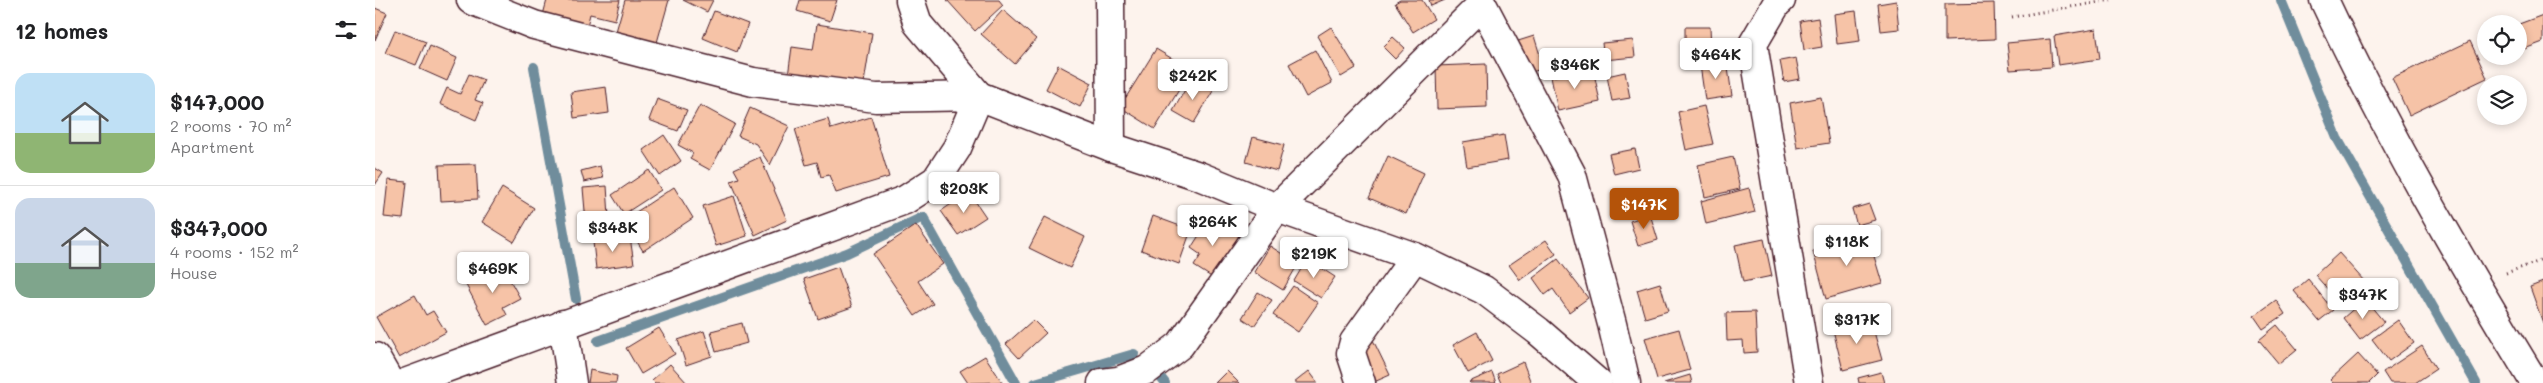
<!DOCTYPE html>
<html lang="en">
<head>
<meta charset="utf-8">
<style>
  body { margin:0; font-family:Mali,sans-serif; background:#f2f2f2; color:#202124; height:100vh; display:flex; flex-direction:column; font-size:19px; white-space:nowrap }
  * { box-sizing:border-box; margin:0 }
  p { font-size:16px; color:#757577 }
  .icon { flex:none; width:28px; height:28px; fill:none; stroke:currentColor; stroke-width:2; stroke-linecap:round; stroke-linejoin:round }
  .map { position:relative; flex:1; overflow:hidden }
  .drawer { display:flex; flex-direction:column; background:#fff; width:375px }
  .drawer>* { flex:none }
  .tools { position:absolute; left:2102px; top:15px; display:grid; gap:10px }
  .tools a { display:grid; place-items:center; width:50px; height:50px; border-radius:50%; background:#fff; box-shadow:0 2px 8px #0003; font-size:25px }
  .price { position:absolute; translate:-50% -42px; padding:0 11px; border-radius:5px; background:#fff; color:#222; font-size:16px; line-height:32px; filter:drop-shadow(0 1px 2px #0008) }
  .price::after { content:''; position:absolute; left:50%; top:30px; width:15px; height:11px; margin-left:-8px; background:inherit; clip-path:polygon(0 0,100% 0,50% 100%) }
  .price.selected { background:#b45309; color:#fff }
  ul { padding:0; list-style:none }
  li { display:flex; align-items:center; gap:15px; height:125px; padding:0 15px }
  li+li { border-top:1px solid #e0e0e0 }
  li span { display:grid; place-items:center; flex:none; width:140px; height:100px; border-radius:15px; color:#555 }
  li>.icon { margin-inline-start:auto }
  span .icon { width:60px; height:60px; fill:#fffc; stroke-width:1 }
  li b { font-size:21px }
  h2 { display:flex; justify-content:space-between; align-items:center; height:60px; padding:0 15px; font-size:21px }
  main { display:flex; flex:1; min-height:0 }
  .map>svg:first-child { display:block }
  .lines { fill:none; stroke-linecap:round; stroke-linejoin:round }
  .stream { stroke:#708d9c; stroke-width:10 }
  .building { fill:#f6c3a7; stroke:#4a1f2b }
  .minor-casing { stroke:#4a1f2b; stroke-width:31 }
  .path { stroke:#4a1f2b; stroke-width:3; stroke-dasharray:1 4; stroke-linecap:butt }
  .minor { stroke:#fff; stroke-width:28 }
</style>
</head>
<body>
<main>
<section class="drawer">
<h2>12 homes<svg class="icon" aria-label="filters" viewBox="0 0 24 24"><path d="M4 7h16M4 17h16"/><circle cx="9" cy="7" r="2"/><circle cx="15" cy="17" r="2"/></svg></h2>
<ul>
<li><span style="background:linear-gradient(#bfe0f5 60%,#8fb573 0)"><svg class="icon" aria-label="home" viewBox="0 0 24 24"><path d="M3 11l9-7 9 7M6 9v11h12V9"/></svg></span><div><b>$147,000</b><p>2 rooms · 70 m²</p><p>Apartment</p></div></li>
<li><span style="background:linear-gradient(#c9d6e8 65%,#7fa58c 0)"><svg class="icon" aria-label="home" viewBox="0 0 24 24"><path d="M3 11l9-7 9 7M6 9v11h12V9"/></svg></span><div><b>$347,000</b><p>4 rooms · 152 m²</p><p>House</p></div></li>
</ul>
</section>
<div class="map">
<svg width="2168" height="383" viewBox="0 0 2168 383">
  <rect width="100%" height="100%" fill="#fdf3ed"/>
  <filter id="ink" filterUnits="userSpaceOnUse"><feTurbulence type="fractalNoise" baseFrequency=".02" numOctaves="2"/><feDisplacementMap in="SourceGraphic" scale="10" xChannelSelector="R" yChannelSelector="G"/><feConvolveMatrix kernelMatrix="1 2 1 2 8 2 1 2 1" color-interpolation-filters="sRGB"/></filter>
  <g filter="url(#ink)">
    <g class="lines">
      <g class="stream">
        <polyline points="1906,0 1962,138 2101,383"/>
        <polyline points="159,67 201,299"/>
        <polyline points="223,341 472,253 548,217 641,383"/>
        <polyline points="786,378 790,383"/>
        <polyline points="660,383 759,354"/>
      </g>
    </g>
    <g class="building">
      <polygon points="172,0 245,0 240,20 215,14 212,26 168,15"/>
      <polygon points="250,0 294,0 281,46 240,35"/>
      <polygon points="308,0 338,0 332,12"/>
      <polygon points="425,0 462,0 455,21 422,11"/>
      <polygon points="572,0 624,0 628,5 600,31"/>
      <polygon points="1025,0 1047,0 1059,19 1038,32 1020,3"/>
      <polygon points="1054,0 1070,0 1056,6"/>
      <polygon points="1521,1 1524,29 1506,31 1503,4"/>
      <polygon points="1619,3 1620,39 1570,41 1570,4"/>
      <polygon points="0,8 12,13 0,40"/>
      <polygon points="628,10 661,39 640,64 606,34"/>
      <polygon points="339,11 373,24 362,52 328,38"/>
      <polygon points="1481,11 1485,41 1462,44 1459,14"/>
      <polygon points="2168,15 2168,42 2144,51 2144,24"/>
      <polygon points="1443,18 1447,47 1429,50 1425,21"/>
      <polygon points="442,24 497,33 488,89 413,76 417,47 438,50"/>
      <polygon points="956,27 981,68 966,77 942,36"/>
      <polygon points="1310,27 1335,27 1336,49 1310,50"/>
      <polygon points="1721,29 1725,59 1683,65 1679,36"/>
      <polygon points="20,30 51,42 41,65 10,53"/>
      <polygon points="1159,36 1169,68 1151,74 1140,42"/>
      <polygon points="1018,37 1030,48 1020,59 1008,47"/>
      <polygon points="1675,39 1677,67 1635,70 1632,43"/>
      <polygon points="1258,40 1260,57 1229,60 1227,43"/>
      <polygon points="2095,41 2112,78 2034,115 2017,78"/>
      <polygon points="55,46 82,58 72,81 45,69"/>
      <polygon points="781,49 816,70 780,129 745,107"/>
      <polygon points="940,50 957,83 931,97 914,64"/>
      <polygon points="1421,58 1425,79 1409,82 1405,61"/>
      <polygon points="1352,61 1357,96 1330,100 1325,65"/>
      <polygon points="1111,64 1112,107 1062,109 1061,66"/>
      <polygon points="683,65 717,83 705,107 671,89"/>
      <polygon points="1218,68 1225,102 1183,111 1176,77"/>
      <polygon points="1250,72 1255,98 1237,101 1232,76"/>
      <polygon points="94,74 109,80 100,100 108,103 101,120 65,104 72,88 85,94"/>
      <polygon points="816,79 838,91 819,123 798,111"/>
      <polygon points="231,87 234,113 199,118 196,92"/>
      <polygon points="1446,97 1454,143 1422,148 1415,103"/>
      <polygon points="282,99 312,110 303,131 274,120"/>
      <polygon points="325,105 360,124 335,170 315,159 318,153 303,145"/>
      <polygon points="1329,106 1338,144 1311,150 1303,112"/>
      <polygon points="375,108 414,126 395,165 381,144 363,136"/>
      <polygon points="496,117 514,177 461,193 454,175 446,177 442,162 431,165 420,129 453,119 456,129"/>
      <polygon points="289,135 306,161 285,176 268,150"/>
      <polygon points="1129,135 1133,160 1092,167 1088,142"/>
      <polygon points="878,137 909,145 902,171 871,162"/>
      <polygon points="1260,149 1264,168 1239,174 1234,154"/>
      <polygon points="1013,156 1049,173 1031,214 994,198"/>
      <polygon points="385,157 412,220 380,235 356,181 364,178 359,169"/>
      <polygon points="1358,157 1365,189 1330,197 1323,165"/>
      <polygon points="101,164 103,199 66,201 64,165"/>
      <polygon points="225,166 228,178 209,182 206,171"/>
      <polygon points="0,168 8,173 0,185"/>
      <polygon points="274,170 286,190 249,214 237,195"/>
      <polygon points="13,180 32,182 28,219 9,217"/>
      <polygon points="232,186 235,232 212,234 208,188"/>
      <polygon points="299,187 318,218 268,251 249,220"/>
      <polygon points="127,188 159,208 139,242 107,222"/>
      <polygon points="1374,188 1380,212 1331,224 1326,201"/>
      <polygon points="594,192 611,217 583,235 566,211"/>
      <polygon points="359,196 372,236 341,246 328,206"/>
      <polygon points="1494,204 1500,220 1482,225 1477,209"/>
      <polygon points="1275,214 1283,240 1263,246 1255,221"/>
      <polygon points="778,216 816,230 804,264 766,250"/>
      <polygon points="670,217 710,237 695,268 654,248"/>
      <polygon points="835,218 864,236 838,278 819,266 826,255 816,248"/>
      <polygon points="541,225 568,264 543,281 558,304 540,316 498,254"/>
      <polygon points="1493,236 1507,283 1451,299 1438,251"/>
      <polygon points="255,237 259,264 221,269 218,242"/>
      <polygon points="1389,239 1397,276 1368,282 1360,245"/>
      <polygon points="1171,240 1181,254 1145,280 1134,265"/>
      <polygon points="895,246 923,264 908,290 879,272"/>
      <polygon points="1964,253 1990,282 1966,304 1940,275"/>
      <polygon points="932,259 960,277 946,298 919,281"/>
      <polygon points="1183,259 1213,298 1194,312 1178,289 1170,295 1158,278"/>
      <polygon points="127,266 145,298 128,307 132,315 112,325 91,285"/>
      <polygon points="463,267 477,307 443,319 429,279"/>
      <polygon points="1933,279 1958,310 1944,321 1919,291"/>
      <polygon points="2168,282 2168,323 2155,287"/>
      <polygon points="1285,283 1293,311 1270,318 1262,290"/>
      <polygon points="918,286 943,303 923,332 898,315"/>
      <polygon points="883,292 897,300 879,326 867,318"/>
      <polygon points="40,295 51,315 58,311 71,332 24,358 1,317"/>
      <polygon points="1990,299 2009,322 1985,340 1968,318"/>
      <polygon points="1901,300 1910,314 1888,329 1879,316"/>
      <polygon points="1380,312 1382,352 1369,353 1368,340 1352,341 1351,313"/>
      <polygon points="658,320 671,333 644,358 631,344"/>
      <polygon points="2023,320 2039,343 2014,361 1997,339"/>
      <polygon points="1496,321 1507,360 1468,370 1458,330"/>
      <polygon points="367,323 372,343 341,352 336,331"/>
      <polygon points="1902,325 1922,349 1904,364 1884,340"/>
      <polygon points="284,328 300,354 266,374 251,348"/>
      <polygon points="1304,329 1315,370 1282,379 1270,338"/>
      <polygon points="329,331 337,356 311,365 303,340"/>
      <polygon points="1102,332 1117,361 1093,373 1078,345"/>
      <polygon points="998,340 1015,375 999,382 983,348"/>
      <polygon points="2047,346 2061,369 2040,383 2015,383 2008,372"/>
      <polygon points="1983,354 2002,375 1994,383 1958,383 1955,380"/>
      <polygon points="610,356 627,382 593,383 585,371"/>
      <polygon points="1148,362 1156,383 1126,383 1122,374"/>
      <polygon points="295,364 312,383 280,383 277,380"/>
      <polygon points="215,370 242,376 241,383 213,383"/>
      <polygon points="852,371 864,383 840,383"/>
      <polygon points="934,371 943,383 919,383"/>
      <polygon points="1117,372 1121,383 1095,383 1094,382"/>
      <polygon points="1506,372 1509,383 1484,383 1483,378"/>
      <polygon points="1315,375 1317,383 1289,383"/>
    </g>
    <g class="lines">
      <g class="minor-casing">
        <g id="minor">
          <polyline points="96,0 159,25 378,82 501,98 604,96 736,147 824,176 902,208 1040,257 1109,290 1163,331 1223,383"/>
          <polyline points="735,0 736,147"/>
          <polyline points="1105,0 1197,175 1237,324 1251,383"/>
          <polyline points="1406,0 1402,3 1378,44 1434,383"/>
          <path d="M1949 0C2011 132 2084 258 2160 383"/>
          <polyline points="188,324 197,383"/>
          <polyline points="0,357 15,383"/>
          <polyline points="30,383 530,200 561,180 582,148 604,96 543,24 535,0"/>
          <polyline points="727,383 743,381 772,370 805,345 902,208 1106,5"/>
          <polyline points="986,383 976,353 979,342 1040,257"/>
        </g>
      </g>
      <g class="path">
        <polyline points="1637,17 1736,0"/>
        <polyline points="2131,273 2168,260"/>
      </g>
      <use href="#minor" class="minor"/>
    </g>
  </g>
</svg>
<div class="tools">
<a><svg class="icon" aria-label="locate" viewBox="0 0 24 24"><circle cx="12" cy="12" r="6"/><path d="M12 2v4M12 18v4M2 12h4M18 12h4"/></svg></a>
<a><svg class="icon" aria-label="layers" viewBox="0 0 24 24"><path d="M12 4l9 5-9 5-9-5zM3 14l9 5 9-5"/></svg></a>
</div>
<b class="price" style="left:1341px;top:80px">$464K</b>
<b class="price" style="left:1200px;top:90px">$346K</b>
<b class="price" style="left:818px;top:101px">$242K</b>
<b class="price" style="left:589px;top:214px">$203K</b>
<b class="price selected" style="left:1269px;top:230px">$147K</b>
<b class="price" style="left:838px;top:247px">$264K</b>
<b class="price" style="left:238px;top:253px">$348K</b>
<b class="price" style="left:1472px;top:267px">$118K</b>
<b class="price" style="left:939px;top:279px">$219K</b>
<b class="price" style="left:118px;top:294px">$469K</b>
<b class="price" style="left:1988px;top:320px">$347K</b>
<b class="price" style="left:1482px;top:345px">$317K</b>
</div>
</main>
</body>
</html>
